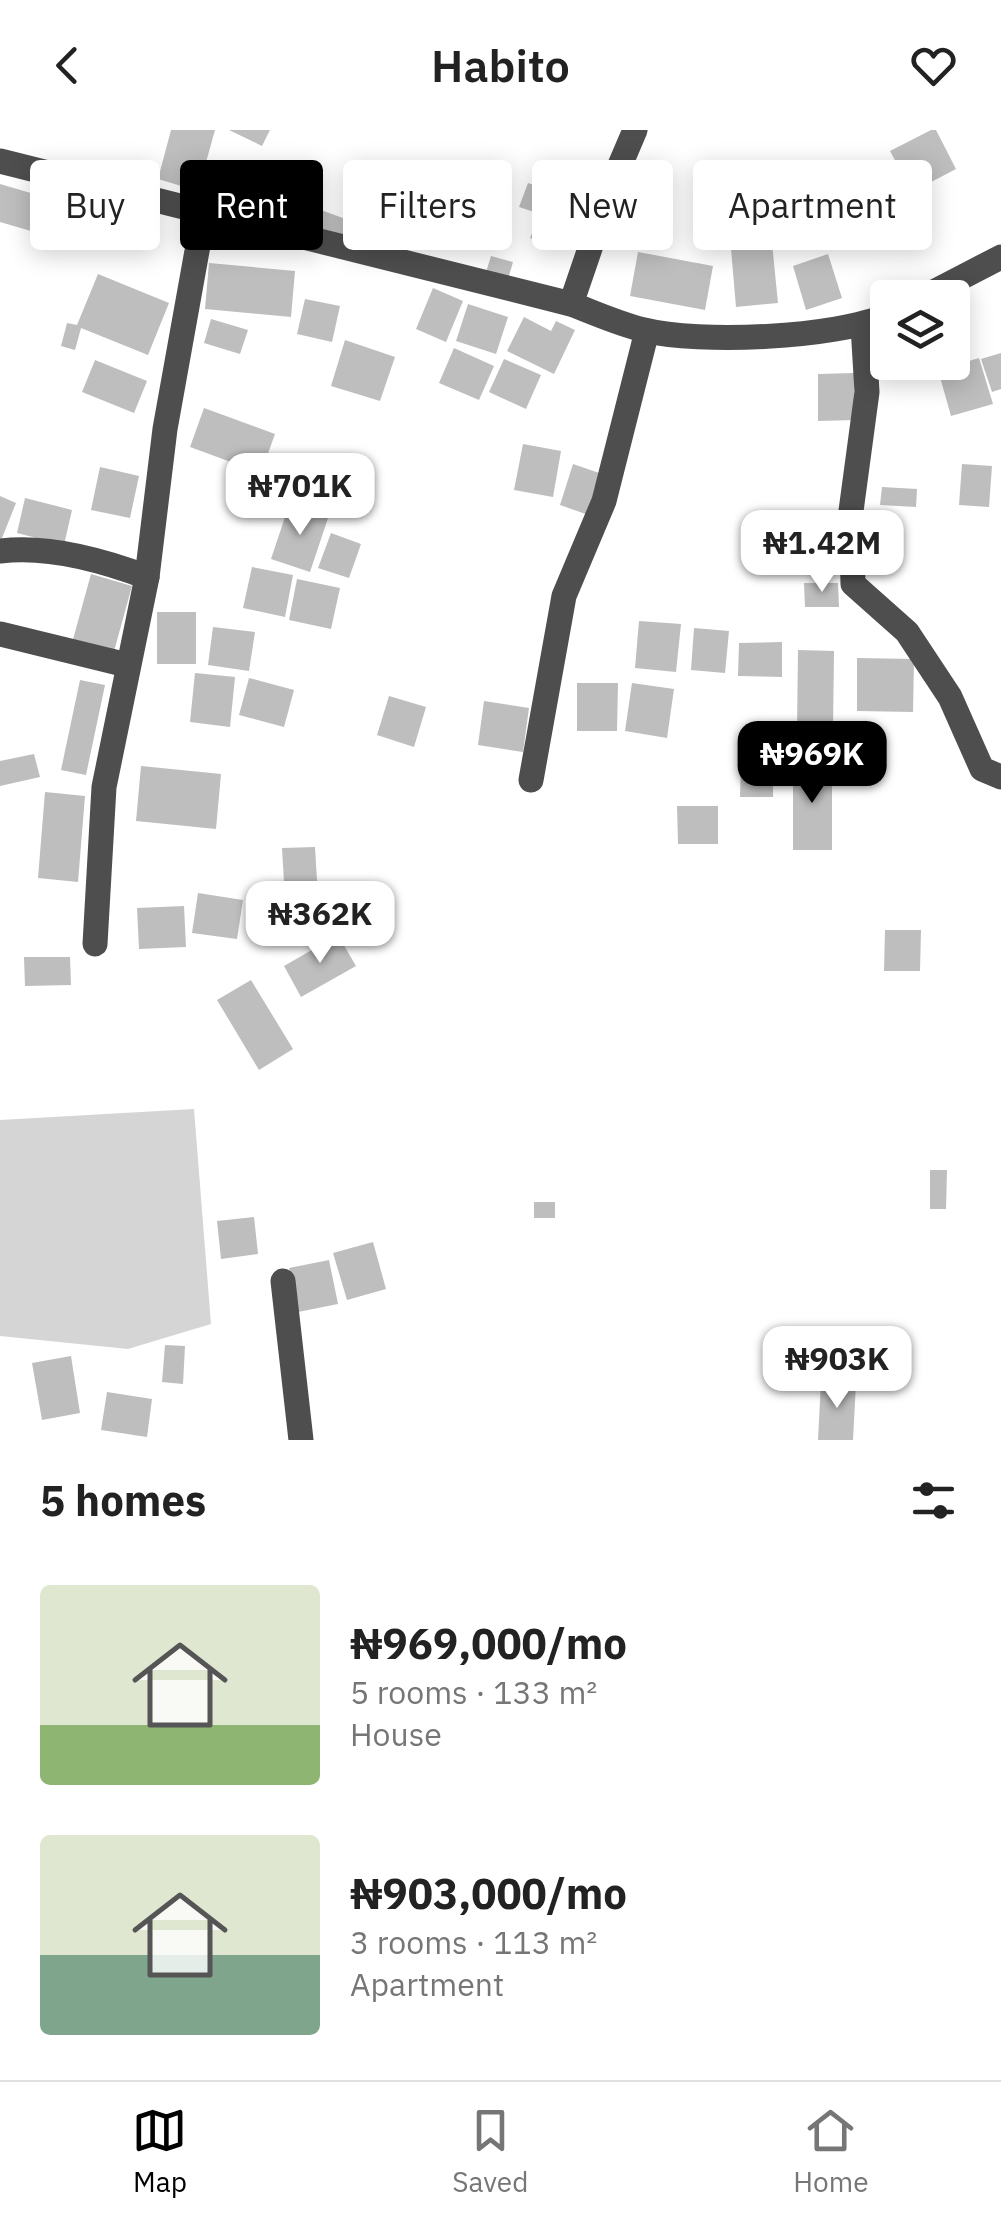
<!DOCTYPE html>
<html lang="en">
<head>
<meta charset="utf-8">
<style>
  body { margin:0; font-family:"IBM Plex Sans",sans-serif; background:#f2f2f2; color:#222; height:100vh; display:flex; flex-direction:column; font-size:38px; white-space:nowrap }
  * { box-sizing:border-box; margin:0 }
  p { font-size:32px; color:#767676 }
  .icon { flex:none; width:55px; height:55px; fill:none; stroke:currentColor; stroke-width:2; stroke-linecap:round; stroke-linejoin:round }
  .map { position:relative; height:1310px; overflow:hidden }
  .details { display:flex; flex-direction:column; background:#fff; flex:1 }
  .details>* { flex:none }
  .guide { position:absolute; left:30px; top:30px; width:942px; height:90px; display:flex; gap:20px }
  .controls { position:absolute; left:870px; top:150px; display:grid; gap:20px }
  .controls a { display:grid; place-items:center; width:100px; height:100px; border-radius:10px; background:#fff; box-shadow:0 5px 25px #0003; font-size:50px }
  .price { position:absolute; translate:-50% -85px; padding:0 22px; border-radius:20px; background:#fff; color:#222; font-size:32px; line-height:65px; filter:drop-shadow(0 2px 5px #0008) }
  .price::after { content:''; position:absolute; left:50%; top:60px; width:30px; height:22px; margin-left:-15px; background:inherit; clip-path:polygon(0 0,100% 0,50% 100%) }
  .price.on { background:#000; color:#fff }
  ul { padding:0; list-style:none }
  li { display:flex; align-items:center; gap:30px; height:250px; padding:0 40px }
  li span { display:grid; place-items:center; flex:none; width:280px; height:200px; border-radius:10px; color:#555 }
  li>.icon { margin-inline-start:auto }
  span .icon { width:120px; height:120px; fill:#fffc; stroke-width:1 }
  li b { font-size:42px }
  h2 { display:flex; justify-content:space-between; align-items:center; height:120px; padding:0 40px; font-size:42px }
  .chip { padding:0 35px; border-radius:10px; background:#fff; box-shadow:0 5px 25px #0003; font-size:35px; line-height:90px }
  .chip.on { background:#000; color:#fff }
  header { display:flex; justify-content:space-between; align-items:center; height:130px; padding:0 40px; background:#fff; font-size:45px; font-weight:600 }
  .tab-bar { display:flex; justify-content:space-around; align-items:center; height:140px; border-top:2px solid #e0e0e0; background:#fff; font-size:28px; color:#767676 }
  .tab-bar a { display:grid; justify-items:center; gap:5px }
  .tab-bar .on { color:#000 }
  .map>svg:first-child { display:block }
  .green { fill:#d5d5d5 }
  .building { fill:#bebebe }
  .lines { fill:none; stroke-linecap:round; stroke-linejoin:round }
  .minor { stroke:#4e4e4e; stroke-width:25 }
</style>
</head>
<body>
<header><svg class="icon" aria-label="back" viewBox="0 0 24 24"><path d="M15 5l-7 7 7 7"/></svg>Habito<svg class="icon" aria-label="heart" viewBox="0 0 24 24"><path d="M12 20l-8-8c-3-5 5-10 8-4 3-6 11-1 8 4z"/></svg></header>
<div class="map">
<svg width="1001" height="1310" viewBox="0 0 1001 1310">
  <rect width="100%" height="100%" fill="#fff"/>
  <polygon class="green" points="194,979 211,1194 128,1219 0,1206 0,990"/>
  <g class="building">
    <polygon points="171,0 215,0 198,61 158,49"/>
    <polygon points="229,0 270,0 262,16"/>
    <polygon points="931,0 936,0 956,39 912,62 890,21"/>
    <polygon points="851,46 856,64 826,74 820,55"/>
    <polygon points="528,53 568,66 559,90 519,77"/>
    <polygon points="0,54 82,78 72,113 0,92"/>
    <polygon points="318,79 354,92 348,109 312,96"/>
    <polygon points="537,92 559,102 552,118 530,108"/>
    <polygon points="771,103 778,173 736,177 730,107"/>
    <polygon points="638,122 713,136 705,180 630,166"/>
    <polygon points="828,124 842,168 806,180 793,136"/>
    <polygon points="491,126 513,132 508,149 486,142"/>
    <polygon points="209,133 295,141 291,187 205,179"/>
    <polygon points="98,144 169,173 148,225 81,198 75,220 61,216 67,193 77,195"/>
    <polygon points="433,158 463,171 446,212 416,199"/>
    <polygon points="305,169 340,176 332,212 297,204"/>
    <polygon points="468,174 508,187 496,224 456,211"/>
    <polygon points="524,187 551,201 556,191 575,200 554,244 507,221"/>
    <polygon points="211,189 248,200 240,224 204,213"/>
    <polygon points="345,210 395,227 380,271 331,256"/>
    <polygon points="454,218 494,236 479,270 439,253"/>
    <polygon points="1001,223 1001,259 992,262 981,229"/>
    <polygon points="979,228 993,274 951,286 938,240"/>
    <polygon points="504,229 541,245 526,279 489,262"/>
    <polygon points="95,230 147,251 134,283 82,262"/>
    <polygon points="854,243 855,290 818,291 818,244"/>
    <polygon points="204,278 275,304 261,343 190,317"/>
    <polygon points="523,314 561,321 553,367 514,360"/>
    <polygon points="573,334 608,346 594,387 560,375"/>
    <polygon points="962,334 992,336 989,377 959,375"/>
    <polygon points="100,337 139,346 130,388 91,380"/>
    <polygon points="882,357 917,359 916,377 880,375"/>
    <polygon points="0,366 16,373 0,413"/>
    <polygon points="25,368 72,380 64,415 17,403"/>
    <polygon points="289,375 328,388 310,442 271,429"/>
    <polygon points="331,403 361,414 349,448 318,438"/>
    <polygon points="252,437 293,445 285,487 243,478"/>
    <polygon points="91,444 132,456 113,525 72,513"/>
    <polygon points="297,449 340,458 331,499 289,490"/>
    <polygon points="804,453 838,453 839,477 805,477"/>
    <rect x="157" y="482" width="39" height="52"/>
    <polygon points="639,491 681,494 676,542 635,538"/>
    <polygon points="213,497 255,502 249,541 208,535"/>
    <polygon points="694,498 729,501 725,543 691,540"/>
    <polygon points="782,512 782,547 738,546 739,513"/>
    <polygon points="798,520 834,521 833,600 797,600"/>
    <polygon points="857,528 914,529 913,582 857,581"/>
    <polygon points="195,543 235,547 230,597 190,592"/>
    <polygon points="249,548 294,560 284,597 239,585"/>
    <polygon points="80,550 105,555 86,645 61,640"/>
    <polygon points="577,553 618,553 617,601 577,601"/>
    <polygon points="632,553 674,559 667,608 625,601"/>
    <polygon points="389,566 426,577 414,617 377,605"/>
    <polygon points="484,571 529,578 523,622 478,615"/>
    <polygon points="34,624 40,647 0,656 0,631"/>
    <polygon points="741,632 773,632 773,667 740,667"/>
    <rect x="793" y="633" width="39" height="87"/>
    <polygon points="141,636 221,644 216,699 136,691"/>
    <polygon points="45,662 85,666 78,752 38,748"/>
    <polygon points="677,676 718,676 718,714 678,714"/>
    <polygon points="315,717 318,767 285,769 282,718"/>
    <polygon points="198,763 243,770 237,809 192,803"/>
    <polygon points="184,776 186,817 139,819 137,778"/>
    <polygon points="885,800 921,800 920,841 884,841"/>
    <polygon points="338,805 356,836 301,867 284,836"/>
    <polygon points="24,827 70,827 71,855 25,856"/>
    <polygon points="251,850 293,919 259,940 217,870"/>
    <polygon points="930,1040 947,1040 946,1079 930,1079"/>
    <rect x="534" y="1072" width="21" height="16"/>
    <polygon points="254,1087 258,1124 221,1129 217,1091"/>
    <polygon points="373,1112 386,1159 347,1170 333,1123"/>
    <polygon points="329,1130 338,1174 298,1182 289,1138"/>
    <polygon points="165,1215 185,1216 183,1254 162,1252"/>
    <polygon points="71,1226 80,1283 42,1290 32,1233"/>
    <polygon points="821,1251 856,1253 853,1310 818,1310"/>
    <polygon points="107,1262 152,1269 147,1307 101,1300"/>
  </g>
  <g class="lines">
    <g class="minor">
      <path d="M0 31 571 174C595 183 619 194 644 200 699 214 836 208 888 185"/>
      <polyline points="922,168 1001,127"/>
      <polyline points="571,174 612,54 635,0"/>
      <polyline points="863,196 867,262 851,381 853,454 907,502 950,567 982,639 1001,647"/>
      <path d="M0 421C48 415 102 430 147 447"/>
      <polyline points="0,504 127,535"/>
      <polyline points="531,650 564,466 604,371 647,201"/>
      <polyline points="95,814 104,657 147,447 165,299 204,82"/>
      <polyline points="283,1151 301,1310"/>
    </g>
  </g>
</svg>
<div class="controls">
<a><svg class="icon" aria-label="layers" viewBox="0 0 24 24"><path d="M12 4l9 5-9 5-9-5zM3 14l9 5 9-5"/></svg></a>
</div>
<b class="price" style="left:300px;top:408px">₦701K</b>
<b class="price" style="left:822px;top:465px">₦1.42M</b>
<b class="price on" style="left:812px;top:676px">₦969K</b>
<b class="price" style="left:320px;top:836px">₦362K</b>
<b class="price" style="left:837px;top:1281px">₦903K</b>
<div class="guide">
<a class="chip">Buy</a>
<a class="chip on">Rent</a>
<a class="chip">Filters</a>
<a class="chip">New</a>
<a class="chip">Apartment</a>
</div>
</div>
<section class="details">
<h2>5 homes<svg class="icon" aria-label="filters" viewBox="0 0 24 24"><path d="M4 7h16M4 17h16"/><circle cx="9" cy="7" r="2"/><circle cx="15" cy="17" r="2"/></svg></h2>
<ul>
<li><span style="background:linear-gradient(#dfe7d0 70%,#8fb573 0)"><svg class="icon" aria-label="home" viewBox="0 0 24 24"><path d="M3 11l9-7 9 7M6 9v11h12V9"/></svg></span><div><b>₦969,000/mo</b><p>5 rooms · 133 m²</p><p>House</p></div></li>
<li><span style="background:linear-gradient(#dfe7d0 60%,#7fa58c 0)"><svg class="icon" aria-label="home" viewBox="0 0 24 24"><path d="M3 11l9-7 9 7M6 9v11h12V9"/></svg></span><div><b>₦903,000/mo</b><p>3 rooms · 113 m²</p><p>Apartment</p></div></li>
</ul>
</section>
<nav class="tab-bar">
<a class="on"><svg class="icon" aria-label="map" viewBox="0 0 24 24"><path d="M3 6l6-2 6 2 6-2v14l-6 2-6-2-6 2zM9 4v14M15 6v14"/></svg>Map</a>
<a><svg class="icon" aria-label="saved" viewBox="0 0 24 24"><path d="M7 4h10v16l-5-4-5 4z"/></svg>Saved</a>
<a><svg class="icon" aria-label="home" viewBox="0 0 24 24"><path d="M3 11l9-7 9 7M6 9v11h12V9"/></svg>Home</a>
</nav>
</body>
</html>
